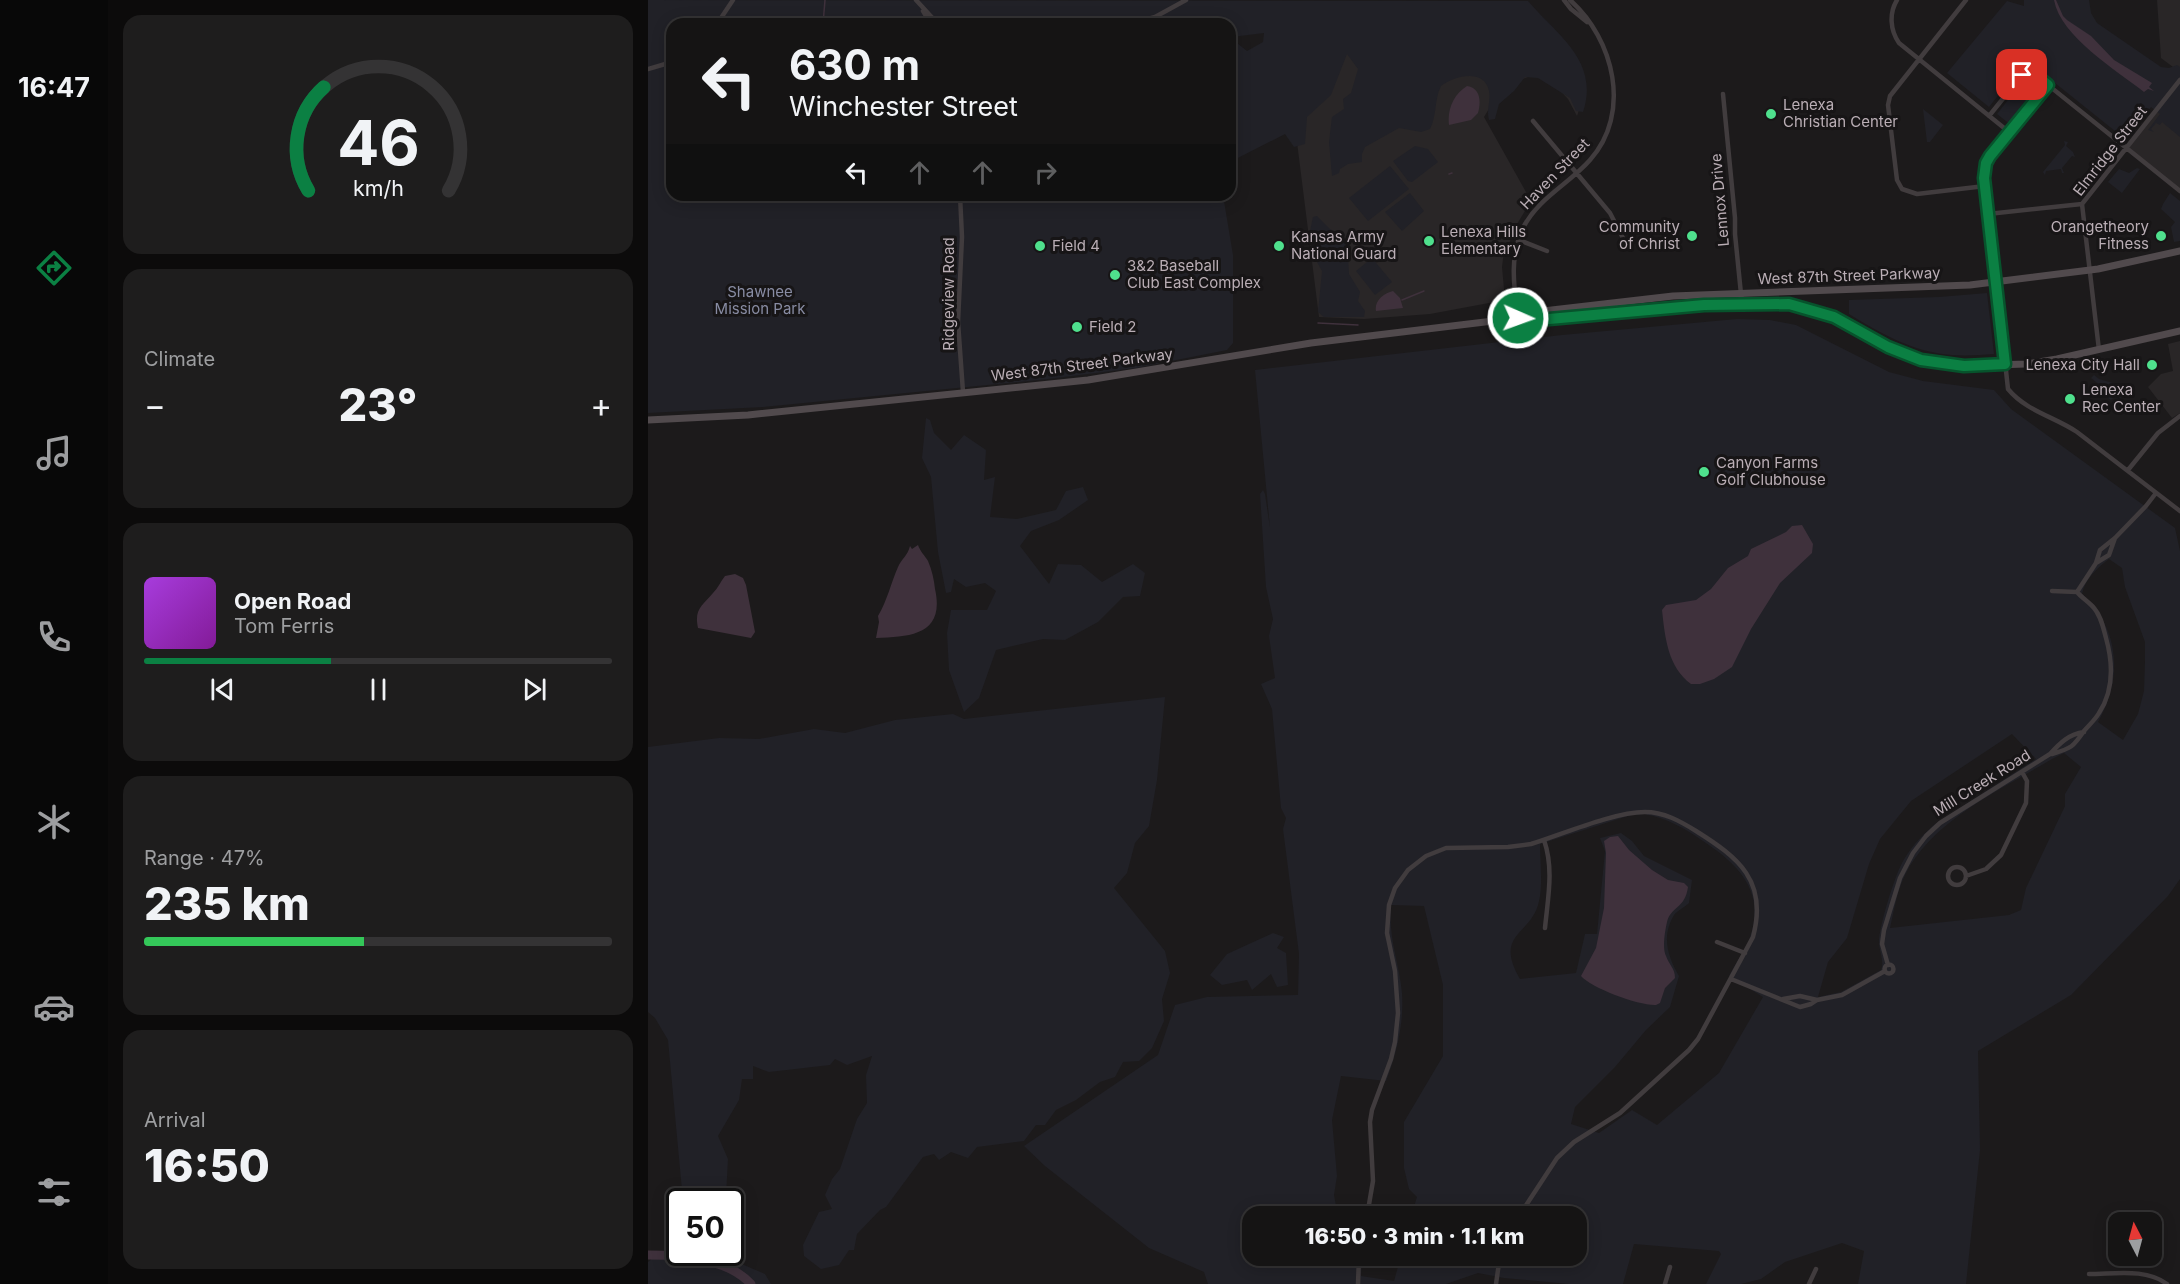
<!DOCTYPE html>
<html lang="en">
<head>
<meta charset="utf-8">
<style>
	:root { --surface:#151414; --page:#1e1d1d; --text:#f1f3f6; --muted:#9d9ea0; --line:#343334; --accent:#0b8043 }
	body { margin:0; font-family:Inter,sans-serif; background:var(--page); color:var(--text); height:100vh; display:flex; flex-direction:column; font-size:22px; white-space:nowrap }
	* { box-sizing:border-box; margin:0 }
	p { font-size:20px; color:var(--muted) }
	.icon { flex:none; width:33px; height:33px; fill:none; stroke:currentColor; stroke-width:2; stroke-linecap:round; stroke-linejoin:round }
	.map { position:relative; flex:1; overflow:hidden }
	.sheet { display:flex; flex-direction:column; gap:15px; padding:15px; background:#0c0b0b; width:540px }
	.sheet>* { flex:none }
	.top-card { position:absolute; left:18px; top:18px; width:570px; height:183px; border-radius:18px; box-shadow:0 3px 15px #0003,0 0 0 2px var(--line); background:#151414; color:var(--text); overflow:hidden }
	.needle { width:39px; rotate:354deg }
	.tools { position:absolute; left:1460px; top:1212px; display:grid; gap:12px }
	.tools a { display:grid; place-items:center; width:54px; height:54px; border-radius:12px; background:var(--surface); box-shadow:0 3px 15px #0003,0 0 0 2px var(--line); font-size:30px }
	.speed { position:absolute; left:18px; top:1188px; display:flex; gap:12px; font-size:30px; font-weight:700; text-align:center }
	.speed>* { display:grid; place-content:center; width:78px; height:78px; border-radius:50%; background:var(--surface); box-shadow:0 3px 15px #0003,0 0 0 2px var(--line); line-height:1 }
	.speed .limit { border:3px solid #111; border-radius:9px; background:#fff; color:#111 }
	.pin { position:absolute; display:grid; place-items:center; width:51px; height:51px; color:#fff; margin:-26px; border-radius:12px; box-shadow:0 3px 9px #0006 }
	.me { position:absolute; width:66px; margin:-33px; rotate:92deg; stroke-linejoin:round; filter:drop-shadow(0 0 4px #0008) }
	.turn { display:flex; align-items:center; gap:21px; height:126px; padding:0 24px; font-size:27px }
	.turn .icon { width:78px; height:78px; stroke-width:2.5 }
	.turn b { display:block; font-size:42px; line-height:51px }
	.lanes { display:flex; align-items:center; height:57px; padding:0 24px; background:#0003; justify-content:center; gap:30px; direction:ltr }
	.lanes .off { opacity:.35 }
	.big { font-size:45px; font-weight:800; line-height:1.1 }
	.sheet .card { flex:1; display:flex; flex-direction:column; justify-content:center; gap:9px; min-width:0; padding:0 21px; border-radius:18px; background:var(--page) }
	.sheet .dial { align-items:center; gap:0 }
	.dial svg { height:156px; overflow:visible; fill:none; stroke:var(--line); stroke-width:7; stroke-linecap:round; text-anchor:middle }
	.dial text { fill:var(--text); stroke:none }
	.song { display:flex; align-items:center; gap:18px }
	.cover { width:72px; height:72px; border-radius:9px; background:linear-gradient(135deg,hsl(280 70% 55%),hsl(290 70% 35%)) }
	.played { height:6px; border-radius:3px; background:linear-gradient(90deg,var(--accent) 40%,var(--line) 40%) }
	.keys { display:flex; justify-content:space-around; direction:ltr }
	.heat { display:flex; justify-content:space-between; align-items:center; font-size:33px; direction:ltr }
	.charge { height:9px; border-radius:4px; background:linear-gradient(90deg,#34c759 47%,var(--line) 0) }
	.trip { position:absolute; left:594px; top:1206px; width:345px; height:60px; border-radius:18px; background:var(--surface); box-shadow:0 3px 15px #0003,0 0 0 2px var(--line); font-weight:800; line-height:60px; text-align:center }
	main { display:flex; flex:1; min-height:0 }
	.menu { display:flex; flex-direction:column; width:108px; justify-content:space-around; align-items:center; background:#080808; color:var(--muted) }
	.menu .icon { width:42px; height:42px }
	.menu .on { color:var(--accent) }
	.menu b { font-size:27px; color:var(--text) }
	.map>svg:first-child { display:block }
</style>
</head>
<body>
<main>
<nav class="menu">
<b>16:47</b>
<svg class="icon on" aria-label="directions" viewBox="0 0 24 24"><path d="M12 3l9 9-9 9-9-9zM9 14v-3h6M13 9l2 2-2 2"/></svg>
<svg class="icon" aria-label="music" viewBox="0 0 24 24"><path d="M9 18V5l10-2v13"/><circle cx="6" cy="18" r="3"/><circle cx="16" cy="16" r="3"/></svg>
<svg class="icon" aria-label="phone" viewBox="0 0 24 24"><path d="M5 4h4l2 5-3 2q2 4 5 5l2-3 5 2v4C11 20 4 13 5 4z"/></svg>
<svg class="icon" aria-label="climate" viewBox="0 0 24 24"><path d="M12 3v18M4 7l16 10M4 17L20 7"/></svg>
<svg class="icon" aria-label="car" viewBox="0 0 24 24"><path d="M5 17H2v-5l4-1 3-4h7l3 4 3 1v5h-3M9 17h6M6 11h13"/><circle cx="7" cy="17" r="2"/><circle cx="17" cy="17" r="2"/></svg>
<svg class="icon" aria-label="filters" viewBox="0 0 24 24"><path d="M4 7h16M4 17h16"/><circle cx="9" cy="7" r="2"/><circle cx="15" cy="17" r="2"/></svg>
</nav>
<section class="sheet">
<div class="card dial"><svg viewBox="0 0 100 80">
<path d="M14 69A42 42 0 1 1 86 69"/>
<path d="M14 69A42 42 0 0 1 22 16" stroke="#0b8043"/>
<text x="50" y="56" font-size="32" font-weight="700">46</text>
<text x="50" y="72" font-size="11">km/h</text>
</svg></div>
<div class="card"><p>Climate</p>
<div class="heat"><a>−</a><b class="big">23°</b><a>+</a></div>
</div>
<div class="card">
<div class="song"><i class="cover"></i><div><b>Open Road</b><p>Tom Ferris</p></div></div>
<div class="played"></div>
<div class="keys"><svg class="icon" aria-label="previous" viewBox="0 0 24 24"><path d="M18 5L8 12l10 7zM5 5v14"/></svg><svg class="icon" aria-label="pause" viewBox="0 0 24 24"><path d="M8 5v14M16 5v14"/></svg><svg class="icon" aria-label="next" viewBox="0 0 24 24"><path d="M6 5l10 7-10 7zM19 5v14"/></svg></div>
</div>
<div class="card"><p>Range · 47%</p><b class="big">235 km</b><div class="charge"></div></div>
<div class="card"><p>Arrival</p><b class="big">16:50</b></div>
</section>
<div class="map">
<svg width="1532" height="1284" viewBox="0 0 1532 1284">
	<rect width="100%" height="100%" fill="#1c1a1b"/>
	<path fill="#292627" d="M1509 0H1532V68L1529 70 1513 58Z
		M876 4 935 98 929 116 920 99 902 80 888 74 867 82 850 94 836 117 883 201 869 224 860 246 856 251 854 267 857 300 782 314 716 319 671 317 635 31Z
		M1509 110 1532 130V192L1479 148Z
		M1532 341V413L1524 418 1500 387 1513 374 1525 371 1520 344Z"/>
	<path fill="#212127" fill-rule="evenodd" d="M0 0 880 1C909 35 952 61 935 112L928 111 922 98 890 78 877 77 866 91 851 104 847 119 841 120C838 110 843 101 841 91 836 68 806 76 793 86 786 100 789 116 782 129L773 132 751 128 717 147 714 154V162L700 164 692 169 691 173 684 176 681 142 684 117 696 109 695 99 703 93 710 69 699 54 683 95 659 117 657 144 646 147 637 134 582 162V24H24V195H575L585 255V343L579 350 488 368 400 379 115 407 0 413ZM616 33 615 42 599 51 584 39V37Z
		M1376 0H1441L1443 13 1449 23 1513 67 1521 68 1529 65 1532 67V137L1514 122 1512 125 1508 123 1503 129 1506 132 1500 130 1512 114 1503 107 1477 139 1387 67 1371 69 1341 107 1299 73 1359 1 1376 6Z
		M1377 78 1392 89 1363 125 1349 114Z
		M1275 109 1295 125 1282 142H1279Z
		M1416 141 1420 142 1418 146 1425 152 1427 157 1424 156 1414 168 1416 173H1414L1413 169 1398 171 1397 175 1395 172 1417 145Z
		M767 146 780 149 790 162 764 182 760 181 745 161Z
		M742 166 761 189 720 221 701 198Z
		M1489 168 1492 169 1474 193 1460 182 1471 169 1481 173Z
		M762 193 776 211 754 231 737 212Z
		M1522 193 1532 201V241L1526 242 1523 227 1527 222 1513 209 1515 204Z
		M669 216 682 229 699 241 701 274 712 292 710 301 717 311 716 317H676L670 312 674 271 665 255 662 231 665 217Z
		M724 258 744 282 727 295 708 271Z
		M1339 293 1346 354C1332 355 1318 356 1304 355 1265 352 1234 334 1201 314V300L1291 297Z
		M1089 319 1122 320 1148 325 1241 372 1275 381 1346 390 1363 409 1527 528 1532 551V879L1520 896 1423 995 1330 1051 1332 1150 1318 1284H1210L1216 1251 1194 1243 1137 1262 1113 1279 1093 1284H1058L1073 1254 1071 1251 986 1244 975 1284H921L856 1278 830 1273 798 1284H560L556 1272 501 1248 397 1166 376 1146 510 1055 527 1005 559 997 650 995 651 954 635 829 638 818 633 808 624 709 613 684 627 678 621 636 625 619 618 587 612 494 615 490 617 494 622 528 607 370 914 335ZM1461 559 1474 568 1477 587 1497 642V661L1496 691 1490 714 1475 740 1450 722C1475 678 1472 629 1434 594 1437 579 1450 567 1461 559ZM1364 734 1388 759 1287 824C1274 835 1262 848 1254 863 1246 878 1233 921 1231 939 1230 949 1237 961 1233 970L1193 992 1170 997 1180 962 1199 938 1221 864 1232 839 1263 801ZM1416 753 1433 767 1417 794V806L1378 888 1373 910 1361 915 1242 928C1246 911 1249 891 1257 875 1283 821 1354 789 1404 759ZM996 814C1019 818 1036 828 1055 841 1091 865 1119 892 1101 940 1096 952 1087 964 1081 976L1115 997 1071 1073 1009 1125 984 1110 951 1133 923 1124 927 1107 967 1067 998 1030 1022 1007 1031 976C1020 957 1013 937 1026 915 1029 911 1037 907 1041 903L1044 880 996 856 984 841 973 833 952 838 957 851 949 934H937L928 973 872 979C845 932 884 936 891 901 895 885 892 861 892 844L983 815ZM743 905 776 906 795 985V1056L756 1122V1168L761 1189 769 1197 763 1216H928V1256H753L746 1281 713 1276 714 1256H604V1216H702L688 1206 686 1195 689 1176 684 1120 693 1076 738 1081C749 1053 756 1023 754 993 751 961 740 938 743 905Z
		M1446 375 1451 379 1465 383 1475 394 1472 403 1466 397 1463 400 1460 398 1463 394 1443 378Z
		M278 418 282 420 286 433 303 450 316 435 338 450 336 480 347 477 342 517 369 519 408 510 418 491 435 487 440 500 411 520 383 531 372 546 401 584 410 564 433 565 454 582 485 564 497 573 492 596 475 597 450 622 417 640 395 639 348 650 331 698 316 712 301 670 299 633 303 610H339L348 591 337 583 318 587 306 579 303 592 298 593 290 552 283 477 274 458Z
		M517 697 509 780 501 826 487 843 479 873 466 888 517 951 522 973 514 999 516 1021 504 1048 491 1061 475 1062 467 1077 452 1082 428 1100 408 1110 397 1125H388L376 1141 329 1147 320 1158 303 1152 291 1160 286 1154 275 1157 238 1207 232 1210 209 1234 206 1250H201L191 1265 173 1269 156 1256 155 1245 171 1212 184 1209 177 1195 184 1179 192 1169 209 1119 219 1103 218 1075 224 1056 199 1065 187 1059 182 1065 121 1072 105 1066V1079H94L91 1100 70 1136 80 1159 78 1196 74 1201H35L20 1040 7 1018 0 1012V747L71 738 111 739 166 729 197 733 247 720 305 714 316 719Z
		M625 933 636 937 629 948 638 953 640 985 629 987 623 974 604 990 599 980 574 985 562 975 579 954Z
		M31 1249 32 1252 68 1253 117 1274 123 1284H0V1262L8 1255Z"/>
	<path fill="#3f313c" d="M1406 0H1408L1415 16 1419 20 1443 36 1466 60 1504 83 1501 87 1506 91 1500 89 1496 92C1467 69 1413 37 1406 0Z
		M819 86C833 88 833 102 830 113L823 120 801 125C799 109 806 94 819 86Z
		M745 291 752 298 755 308 728 311C726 301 736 293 745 291Z
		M1154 525 1165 544 1164 553 1132 583 1103 629 1084 667 1066 679 1052 684H1043C1020 667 1017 638 1014 610L1018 605 1048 600 1063 589 1080 568 1100 556 1103 549 1138 532 1144 526Z
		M270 545C272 551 277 556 280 561 284 570 286 580 287 589 297 634 264 637 228 638L231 622 230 616C239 601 243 583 250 567 254 558 259 557 262 546L264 549Z
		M87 574 95 578 98 585 107 632 103 638 50 628C46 609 54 606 65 593 70 588 73 581 77 576Z
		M970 836 981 850 1004 870 1020 880 1036 883 1040 887C1037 909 1023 906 1019 922 1017 931 1014 948 1018 956 1021 965 1027 968 1027 978L1017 988 1012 1003 1008 1005C992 1006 943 988 933 976L948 948 956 908 958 853 956 841 962 837Z"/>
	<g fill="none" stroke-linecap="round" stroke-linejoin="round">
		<path stroke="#3f313c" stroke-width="1.5" d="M175 24 177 0
			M801 174 804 173
			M754 300 776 291
			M670 323 710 325"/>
		<path stroke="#3f313c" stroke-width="9" d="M0 1255C33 1255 79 1258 103 1284"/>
		<path stroke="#413c3e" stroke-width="4.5" d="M268 0 290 24
			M916 0 923 9 939 22
			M1249 0C1241 13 1242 30 1251 43L1361 132
			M1318 0 1242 96 1240 105 1249 180 1254 189 1269 194 1337 186
			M275 11 283 24
			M69 24 85 0
			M482 24 507 17 538 0
			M0 69 24 62
			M1399 85 1342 156 1336 170 1360 389C1378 411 1407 417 1429 432L1532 511
			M1075 94 1087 218V234L1094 304
			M1341 116 1374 75 1379 72 1385 73 1532 191
			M885 121 962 213 977 242
			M312 195 314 237 310 322 315 392
			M1340 214 1434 204
			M871 240 899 251
			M870 318C866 287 861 258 875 228 890 198 921 184 942 160 984 113 966 39 922 0
			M1451 350 1434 204 1532 80
			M1480 470 1510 433 1532 416
			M1448 563 1461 555 1467 538
			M1404 591 1429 592
			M1404 754C1424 748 1425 747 1436 731 1441 725 1447 720 1451 713 1466 690 1465 663 1458 638 1455 627 1453 616 1446 608 1441 602 1434 598 1429 592L1448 563 1452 550 1467 538 1498 506 1508 493
			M896 840C906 869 900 897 897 928
			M1300 876a9 9 0 1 1 18 0a9 9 0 1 1-18 0Z
			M1318 876 1338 869 1353 855 1378 803 1379 781 1374 772
			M1069 942 1097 953
			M1236.5 969a4.5 4.5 0 1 1 9 0a4.5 4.5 0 1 1-9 0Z
			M1240 965 1234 944 1236 930 1252 878 1265 853 1278 836 1292 823 1402 754C1412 743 1421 734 1436 732
			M1083 979 1152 1007 1163 1004 1169 1000 1194 995 1237 971
			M1135 999 1152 996 1169 1000
			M719 1216 725 1181 722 1122 724 1110 743 1059 747 1042 750 1013 747 971 739 933 741 905 747 888 760 870 778 856 798 848 860 847 883 844C915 834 966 812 997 812 1016 812 1032 821 1048 831 1091 858 1120 881 1105 937L1050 1039 1041 1050 972 1113 926 1142 909 1158 871 1216
			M1441 1274C1467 1274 1498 1268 1519 1284
			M710 1284 711 1256
			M848 1284 852 1256
			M1017 1284 1022 1267
			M1161 1284 1168 1269"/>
		<path stroke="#514a4d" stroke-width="7" d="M870 318 879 321 1056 305 1141 304 1186 317 1259 356 1291 364 1316 366 1378 364 1409 359 1532 331
			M0 420 100 415 440 380 663 343 870 318 895 311 1025 296 1322 285 1450 269 1532 251"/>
	</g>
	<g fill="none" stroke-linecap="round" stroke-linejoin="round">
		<g stroke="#07532c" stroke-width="15">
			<path id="route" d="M870 318 879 321 1056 305 1141 304 1186 317 1240 347 1273 360 1316 366 1357 364 1336 178 1338 163 1342 156 1400 85C1391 78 1384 69 1374 75"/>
		</g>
		<use href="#route" stroke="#0b8043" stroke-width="10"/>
	</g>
	<g fill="#4fe08d" stroke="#171516" stroke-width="2">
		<circle cx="1123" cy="114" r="6"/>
		<circle cx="1044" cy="236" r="6"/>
		<circle cx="1513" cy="236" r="6"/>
		<circle cx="781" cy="241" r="6"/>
		<circle cx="392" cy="246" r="6"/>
		<circle cx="631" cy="246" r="6"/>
		<circle cx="467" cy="275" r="6"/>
		<circle cx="429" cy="327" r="6"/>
		<circle cx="1504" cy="365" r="6"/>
		<circle cx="1422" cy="399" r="6"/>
		<circle cx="1056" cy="472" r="6"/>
	</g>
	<g text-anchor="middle" stroke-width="6" stroke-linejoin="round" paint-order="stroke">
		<g font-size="15" fill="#baaeb5" stroke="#171516" text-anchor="start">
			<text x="1135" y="110">Lenexa<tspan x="1135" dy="17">Christian Center</tspan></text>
			<text x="1032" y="232" text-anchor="end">Community<tspan x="1032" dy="17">of Christ</tspan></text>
			<text x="1501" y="232" text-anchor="end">Orangetheory<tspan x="1501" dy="17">Fitness</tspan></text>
			<text x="793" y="237">Lenexa Hills<tspan x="793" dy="17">Elementary</tspan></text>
			<text x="643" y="242">Kansas Army<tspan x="643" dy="17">National Guard</tspan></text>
			<text x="404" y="251">Field 4</text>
			<text x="479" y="271">3&amp;2 Baseball<tspan x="479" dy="17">Club East Complex</tspan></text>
			<text x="441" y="332">Field 2</text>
			<text x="1492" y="370" text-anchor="end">Lenexa City Hall</text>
			<text x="1434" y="395">Lenexa<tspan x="1434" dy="17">Rec Center</tspan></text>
			<text x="1068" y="468">Canyon Farms<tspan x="1068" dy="17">Golf Clubhouse</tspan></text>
		</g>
		<g font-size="15" fill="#baaeb5" stroke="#171516">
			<text transform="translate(1462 151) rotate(-52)" y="5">Elmridge Street</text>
			<text transform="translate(907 174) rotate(-46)" y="5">Haven Street</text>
			<text transform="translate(1072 200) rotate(-95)" y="5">Lennox Drive</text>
			<text transform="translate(1201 276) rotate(-2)" y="5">West 87th Street Parkway</text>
			<text transform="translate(301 294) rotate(-90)" y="5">Ridgeview Road</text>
			<text transform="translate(434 365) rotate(-7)" y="5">West 87th Street Parkway</text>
			<text transform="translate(1334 783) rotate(-32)" y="5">Mill Creek Road</text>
		</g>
		<g font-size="15" fill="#888ca3" stroke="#171516">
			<text x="112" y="297">Shawnee<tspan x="112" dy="17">Mission Park</tspan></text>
		</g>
	</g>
</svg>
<div class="tools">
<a><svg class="needle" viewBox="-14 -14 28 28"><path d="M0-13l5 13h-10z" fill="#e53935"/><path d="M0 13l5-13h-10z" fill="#9d9ea0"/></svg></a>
</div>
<div class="speed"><div class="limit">50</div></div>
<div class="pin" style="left:1374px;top:75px;background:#d93025"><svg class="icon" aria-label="arrive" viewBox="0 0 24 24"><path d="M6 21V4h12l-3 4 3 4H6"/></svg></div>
<svg class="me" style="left:870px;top:318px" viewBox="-20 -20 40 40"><circle r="17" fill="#0b8043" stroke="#fff" stroke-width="3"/><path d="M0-11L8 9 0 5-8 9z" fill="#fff"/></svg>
<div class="trip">16:50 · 3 min · 1.1 km</div>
<div class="top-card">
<div class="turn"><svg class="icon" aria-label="left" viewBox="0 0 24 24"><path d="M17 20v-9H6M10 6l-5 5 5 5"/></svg><div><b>630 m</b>Winchester Street</div></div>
<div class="lanes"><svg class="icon" aria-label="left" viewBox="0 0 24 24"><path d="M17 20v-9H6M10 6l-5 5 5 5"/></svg><svg class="icon off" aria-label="ahead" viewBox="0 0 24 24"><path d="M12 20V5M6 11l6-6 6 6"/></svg><svg class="icon off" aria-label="ahead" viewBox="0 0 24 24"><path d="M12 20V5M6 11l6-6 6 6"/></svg><svg class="icon off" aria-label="right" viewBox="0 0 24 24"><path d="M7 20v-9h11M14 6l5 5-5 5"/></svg></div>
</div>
</div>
</main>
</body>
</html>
